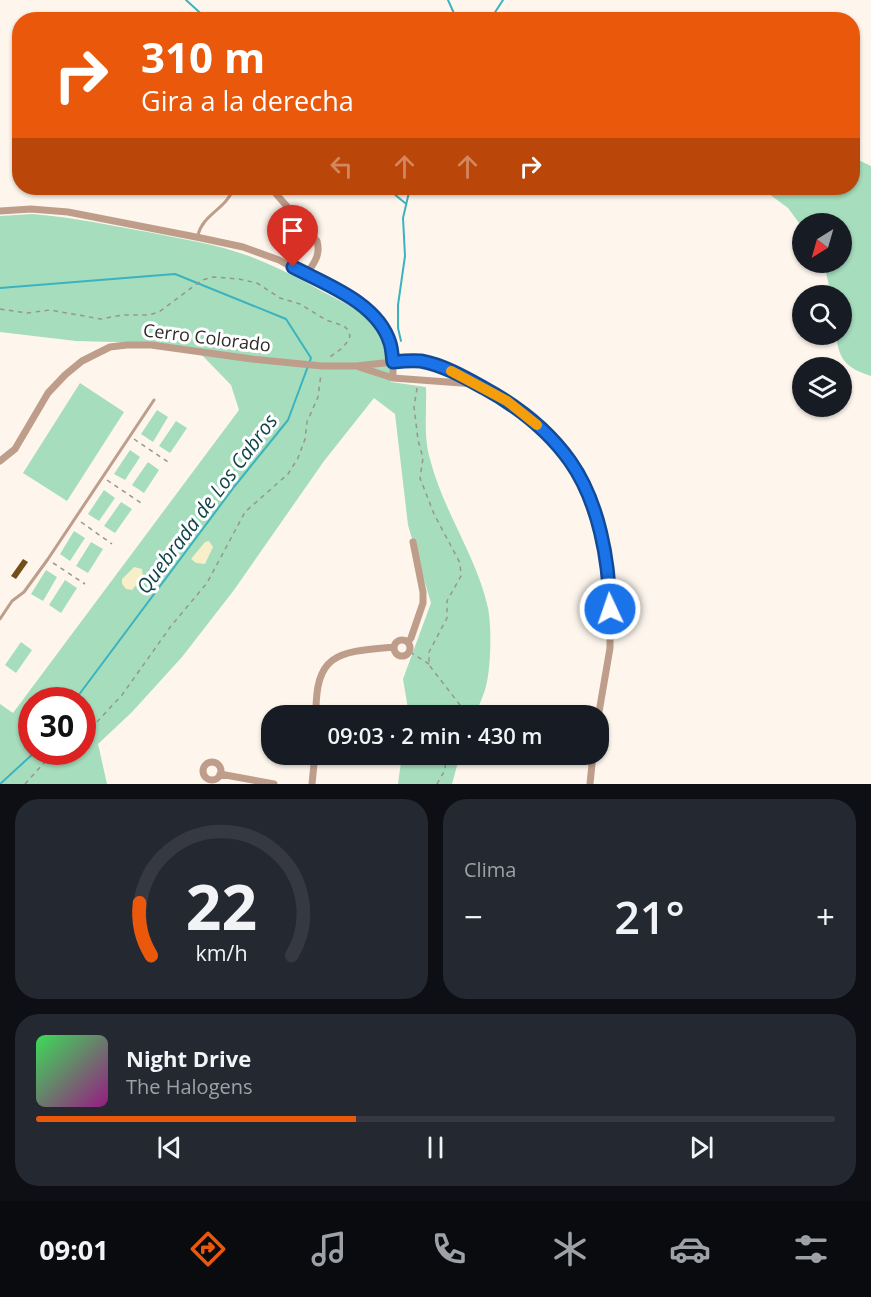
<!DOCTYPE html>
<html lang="es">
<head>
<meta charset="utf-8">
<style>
	:root { --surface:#171b24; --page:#242831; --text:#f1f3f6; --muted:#9ea1a6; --line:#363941; --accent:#ea580c }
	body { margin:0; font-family:"Open Sans",sans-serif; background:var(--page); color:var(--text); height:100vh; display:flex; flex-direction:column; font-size:22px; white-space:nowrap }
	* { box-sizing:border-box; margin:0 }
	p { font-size:20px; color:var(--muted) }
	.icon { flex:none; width:33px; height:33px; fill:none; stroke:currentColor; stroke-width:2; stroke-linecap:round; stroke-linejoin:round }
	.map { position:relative; height:784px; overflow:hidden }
	.panel { display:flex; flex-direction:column; gap:15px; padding:15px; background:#0d0f14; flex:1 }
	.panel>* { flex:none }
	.hud { position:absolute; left:12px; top:12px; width:848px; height:183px; border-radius:24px; box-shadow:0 2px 4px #0004; background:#ea580c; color:#fff; overflow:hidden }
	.needle { width:39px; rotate:217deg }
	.tools { position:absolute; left:792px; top:213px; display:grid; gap:12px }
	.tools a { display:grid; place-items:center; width:60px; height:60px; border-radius:50%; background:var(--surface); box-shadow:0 2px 4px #0004; font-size:30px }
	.speed { position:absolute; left:18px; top:687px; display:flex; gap:12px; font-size:30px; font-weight:700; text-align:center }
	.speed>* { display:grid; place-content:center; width:78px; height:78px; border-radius:50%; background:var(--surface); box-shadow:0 2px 4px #0004; line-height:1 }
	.speed .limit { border:9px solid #d22; background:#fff; color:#111 }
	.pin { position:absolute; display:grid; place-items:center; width:51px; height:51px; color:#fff; margin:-62px -26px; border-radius:50% 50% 50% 0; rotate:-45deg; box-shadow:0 0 6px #0007 }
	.pin .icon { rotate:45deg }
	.me { position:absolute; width:66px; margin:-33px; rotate:357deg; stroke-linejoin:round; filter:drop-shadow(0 0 4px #0008) }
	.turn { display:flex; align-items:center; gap:21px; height:126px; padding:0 30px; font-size:27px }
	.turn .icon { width:78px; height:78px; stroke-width:2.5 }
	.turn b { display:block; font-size:42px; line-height:51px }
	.lanes { display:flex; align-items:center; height:57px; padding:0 30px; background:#0003; justify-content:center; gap:30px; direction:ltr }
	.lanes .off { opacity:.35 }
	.big { font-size:45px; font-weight:600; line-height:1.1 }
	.panel .card { flex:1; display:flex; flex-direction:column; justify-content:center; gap:9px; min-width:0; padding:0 21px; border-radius:24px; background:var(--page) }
	.panel .dial { align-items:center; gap:0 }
	.dial svg { height:156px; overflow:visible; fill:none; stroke:var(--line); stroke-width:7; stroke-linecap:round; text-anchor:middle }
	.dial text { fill:var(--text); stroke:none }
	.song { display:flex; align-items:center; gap:18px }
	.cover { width:72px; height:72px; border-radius:9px; background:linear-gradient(135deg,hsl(130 70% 55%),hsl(310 70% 35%)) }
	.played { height:6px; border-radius:3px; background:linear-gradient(90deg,var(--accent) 40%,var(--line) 40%) }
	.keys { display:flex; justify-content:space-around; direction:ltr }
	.heat { display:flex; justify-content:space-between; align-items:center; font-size:33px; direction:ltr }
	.panel .tiles { flex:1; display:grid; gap:15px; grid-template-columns:1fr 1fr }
	.card:last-child { grid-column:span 2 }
	.trip { position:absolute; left:261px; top:705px; width:348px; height:60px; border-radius:24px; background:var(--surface); box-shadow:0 2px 4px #0004; font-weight:600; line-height:60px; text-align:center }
	.dock { display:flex; height:96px; justify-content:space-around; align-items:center; background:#090b0e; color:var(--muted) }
	.dock .icon { width:42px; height:42px }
	.dock .active { color:var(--accent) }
	.dock b { font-size:27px; color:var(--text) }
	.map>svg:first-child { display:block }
</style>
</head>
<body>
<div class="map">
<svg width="871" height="784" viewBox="0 0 871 784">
	<rect width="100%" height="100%" fill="#fef6ed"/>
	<path fill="#a5ddbd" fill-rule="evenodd" d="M852 157 871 166V376C847 368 839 361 836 335L842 334V296L831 295 824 263 842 262V224H802V227L788 208 761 188H852Z
		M32 214C73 217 113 226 153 233 183 239 214 244 243 254 272 264 298 278 325 293 342 302 362 310 374 326 386 342 390 362 391 382L426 387C427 410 423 436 430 459 443 511 477 557 488 608 492 628 491 671 485 690 482 699 478 707 475 715H409L403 679 431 603 408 525 395 414 374 398 324 461 234 590 182 657 132 712 98 744 107 784H0V704L13 713 239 410 231 385 195 348 116 342 76 341 0 332V216ZM32 700H82V752H32Z
		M80 383 124 412 67 501 23 473Z
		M157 410 168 417 153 442 141 434Z
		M176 421 187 428 170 453 159 446Z
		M130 450 140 457 125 480 114 474Z
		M148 462 159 470 144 493 132 485Z
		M104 490 115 498 99 521 88 514Z
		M121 502 132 509 115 533 104 526Z
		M74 531 85 538 70 561 60 554Z
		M91 542 103 549 88 573 76 566Z
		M46 570 57 577 43 601 31 594Z
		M65 580 77 588 61 613 49 605Z
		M21 642 32 650 16 673 5 665Z
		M402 755V754L460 755 452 784H398Z"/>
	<path fill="#f8eec8" d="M209 541 213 547 205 564 196 563 191 559 205 542Z
		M134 567 142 569 143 577 132 590 126 589 122 584V579Z"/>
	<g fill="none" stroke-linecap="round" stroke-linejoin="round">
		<path stroke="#3bb3bf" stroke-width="2" d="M186 0 208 20
			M448 0 457 20
			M490 20 503 0
			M387 188 405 203
			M0 288 175 274 286 319 311 358 288 420 234 487 75 700
			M401 341 398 328V305L405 256 403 218 410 188
			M0 784 35 752"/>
	</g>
	<path fill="#724e18" d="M23 559 28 562 16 579 11 576Z"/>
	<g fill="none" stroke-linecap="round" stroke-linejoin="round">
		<path stroke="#9a958f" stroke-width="1.5" stroke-dasharray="4.5 4.5" stroke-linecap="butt" d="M0 309 27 313 50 310 101 319 122 315H149L159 312 202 280 213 277 239 279 257 283 280 298 300 304 326 320 344 326 348 330 350 336 348 341 341 349 327 359
			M417 388 414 407 418 440 423 458 420 478 434 514 460 563 461 576 447 601V618L429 652V665L460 705V711L456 716
			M134 439 168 462
			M107 480 141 503
			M81 522 112 544
			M53 563 85 584
			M410 652 429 664
			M82 732 95 724 122 695 171 626 207 583 245 512 288 474 298 458 305 439 307 422 318 397 321 374
			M25 784 43 764 59 752
			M437 784 445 770 446 754"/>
		<path stroke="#be9e8a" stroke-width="3" d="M198 235C203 214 225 210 234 188
			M0 619 12 601 24 592 48 559 154 400"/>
		<path stroke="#be9e8a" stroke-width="7" d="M271 188 317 241C321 255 314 263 306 275
			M0 211 31 209 68 212 201 238 243 247 279 260 367 309 379 322 390 342 393 362V378
			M359 367 393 378 475 384
			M0 461 15 449 48 393 65 375 82 361 110 347 127 345H151L252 359 322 366H356L393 362 420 361 449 370 507 401 535 422 570 461 589 498 603 541 610 590V648L598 718
			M394 648a8 8 0 1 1 16 0a8 8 0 1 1-16 0Z
			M408 642 411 638 423 603V592L413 542
			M316 716C315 652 338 652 394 647
			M203 771a9 9 0 1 1 18 0a9 9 0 1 1-18 0Z
			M220 774 274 784
			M312 784 315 754
			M590 784 593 754"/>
	</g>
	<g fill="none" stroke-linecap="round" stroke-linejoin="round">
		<g stroke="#114b97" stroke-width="15">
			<path id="route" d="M293 267C327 285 378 303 390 343 392 349 392 356 393 362 402 361 412 360 421 361 443 365 464 377 484 388 517 406 548 430 570 461 599 502 609 560 610 609"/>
		</g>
		<use href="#route" stroke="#1a73e8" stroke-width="10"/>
		<path stroke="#f59e0b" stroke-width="10" d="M451 371 507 401 537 425"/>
	</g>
	<g text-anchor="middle" stroke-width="6" stroke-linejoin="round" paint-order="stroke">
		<g font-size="18" fill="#2d2a27" stroke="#fff">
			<text transform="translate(207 338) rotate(7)" y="6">Cerro Colorado</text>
		</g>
		<g font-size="20" font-style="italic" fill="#0f4449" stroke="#fff">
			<text transform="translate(207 504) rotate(-53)" y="7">Quebrada de Los Cabros</text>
		</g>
	</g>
</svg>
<div class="tools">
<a><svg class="needle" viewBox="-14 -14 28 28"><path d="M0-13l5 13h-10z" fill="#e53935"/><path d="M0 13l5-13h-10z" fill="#9ea1a6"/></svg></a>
<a><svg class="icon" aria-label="search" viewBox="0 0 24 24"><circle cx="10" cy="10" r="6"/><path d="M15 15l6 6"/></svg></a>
<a><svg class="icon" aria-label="layers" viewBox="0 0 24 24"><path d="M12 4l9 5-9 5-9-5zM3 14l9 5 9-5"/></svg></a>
</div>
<div class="speed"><div class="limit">30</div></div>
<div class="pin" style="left:293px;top:267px;background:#d93025"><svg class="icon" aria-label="arrive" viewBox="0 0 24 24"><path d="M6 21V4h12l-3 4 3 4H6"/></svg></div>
<svg class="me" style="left:610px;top:609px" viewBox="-20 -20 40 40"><circle r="17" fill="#1a73e8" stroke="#fff" stroke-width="3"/><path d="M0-11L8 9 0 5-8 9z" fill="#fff"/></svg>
<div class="trip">09:03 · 2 min · 430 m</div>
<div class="hud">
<div class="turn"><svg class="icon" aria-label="right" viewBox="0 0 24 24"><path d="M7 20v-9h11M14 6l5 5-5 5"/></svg><div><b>310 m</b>Gira a la derecha</div></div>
<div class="lanes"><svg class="icon off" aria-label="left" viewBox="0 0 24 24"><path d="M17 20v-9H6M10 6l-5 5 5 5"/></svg><svg class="icon off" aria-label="ahead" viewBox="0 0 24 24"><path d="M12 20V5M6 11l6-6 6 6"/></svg><svg class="icon off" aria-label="ahead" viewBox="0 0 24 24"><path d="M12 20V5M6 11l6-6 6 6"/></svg><svg class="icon" aria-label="right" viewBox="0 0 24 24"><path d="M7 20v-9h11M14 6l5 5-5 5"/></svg></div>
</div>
</div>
<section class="panel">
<div class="tiles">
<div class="card dial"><svg viewBox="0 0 100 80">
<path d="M14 69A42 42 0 1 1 86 69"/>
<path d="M14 69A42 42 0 0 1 8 42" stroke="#ea580c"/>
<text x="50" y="56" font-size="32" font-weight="700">22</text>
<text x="50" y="72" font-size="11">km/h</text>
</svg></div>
<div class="card"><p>Clima</p>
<div class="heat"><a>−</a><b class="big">21°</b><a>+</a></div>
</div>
<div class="card">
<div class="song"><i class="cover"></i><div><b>Night Drive</b><p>The Halogens</p></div></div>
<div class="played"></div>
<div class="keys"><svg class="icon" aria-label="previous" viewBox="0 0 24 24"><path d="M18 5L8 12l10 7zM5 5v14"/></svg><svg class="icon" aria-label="pause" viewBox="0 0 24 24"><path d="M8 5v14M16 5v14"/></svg><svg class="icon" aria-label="next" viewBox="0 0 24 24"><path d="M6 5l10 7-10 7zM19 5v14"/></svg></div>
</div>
</div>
</section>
<nav class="dock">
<b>09:01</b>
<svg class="icon active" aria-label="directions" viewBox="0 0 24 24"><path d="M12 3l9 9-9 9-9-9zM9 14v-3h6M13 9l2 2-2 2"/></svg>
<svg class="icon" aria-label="music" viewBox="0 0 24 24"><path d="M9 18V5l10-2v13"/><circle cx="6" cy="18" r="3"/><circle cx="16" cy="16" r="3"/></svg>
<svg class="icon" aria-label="phone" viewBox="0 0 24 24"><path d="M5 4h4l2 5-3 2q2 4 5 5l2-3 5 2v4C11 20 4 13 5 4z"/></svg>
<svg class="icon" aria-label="climate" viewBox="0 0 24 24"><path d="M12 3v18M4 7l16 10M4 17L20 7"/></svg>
<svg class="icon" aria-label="car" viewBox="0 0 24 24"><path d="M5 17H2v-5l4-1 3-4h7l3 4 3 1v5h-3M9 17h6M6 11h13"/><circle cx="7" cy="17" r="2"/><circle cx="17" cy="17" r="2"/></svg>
<svg class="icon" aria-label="filters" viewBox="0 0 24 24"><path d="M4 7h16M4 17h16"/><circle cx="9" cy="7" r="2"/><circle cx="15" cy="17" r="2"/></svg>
</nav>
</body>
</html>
